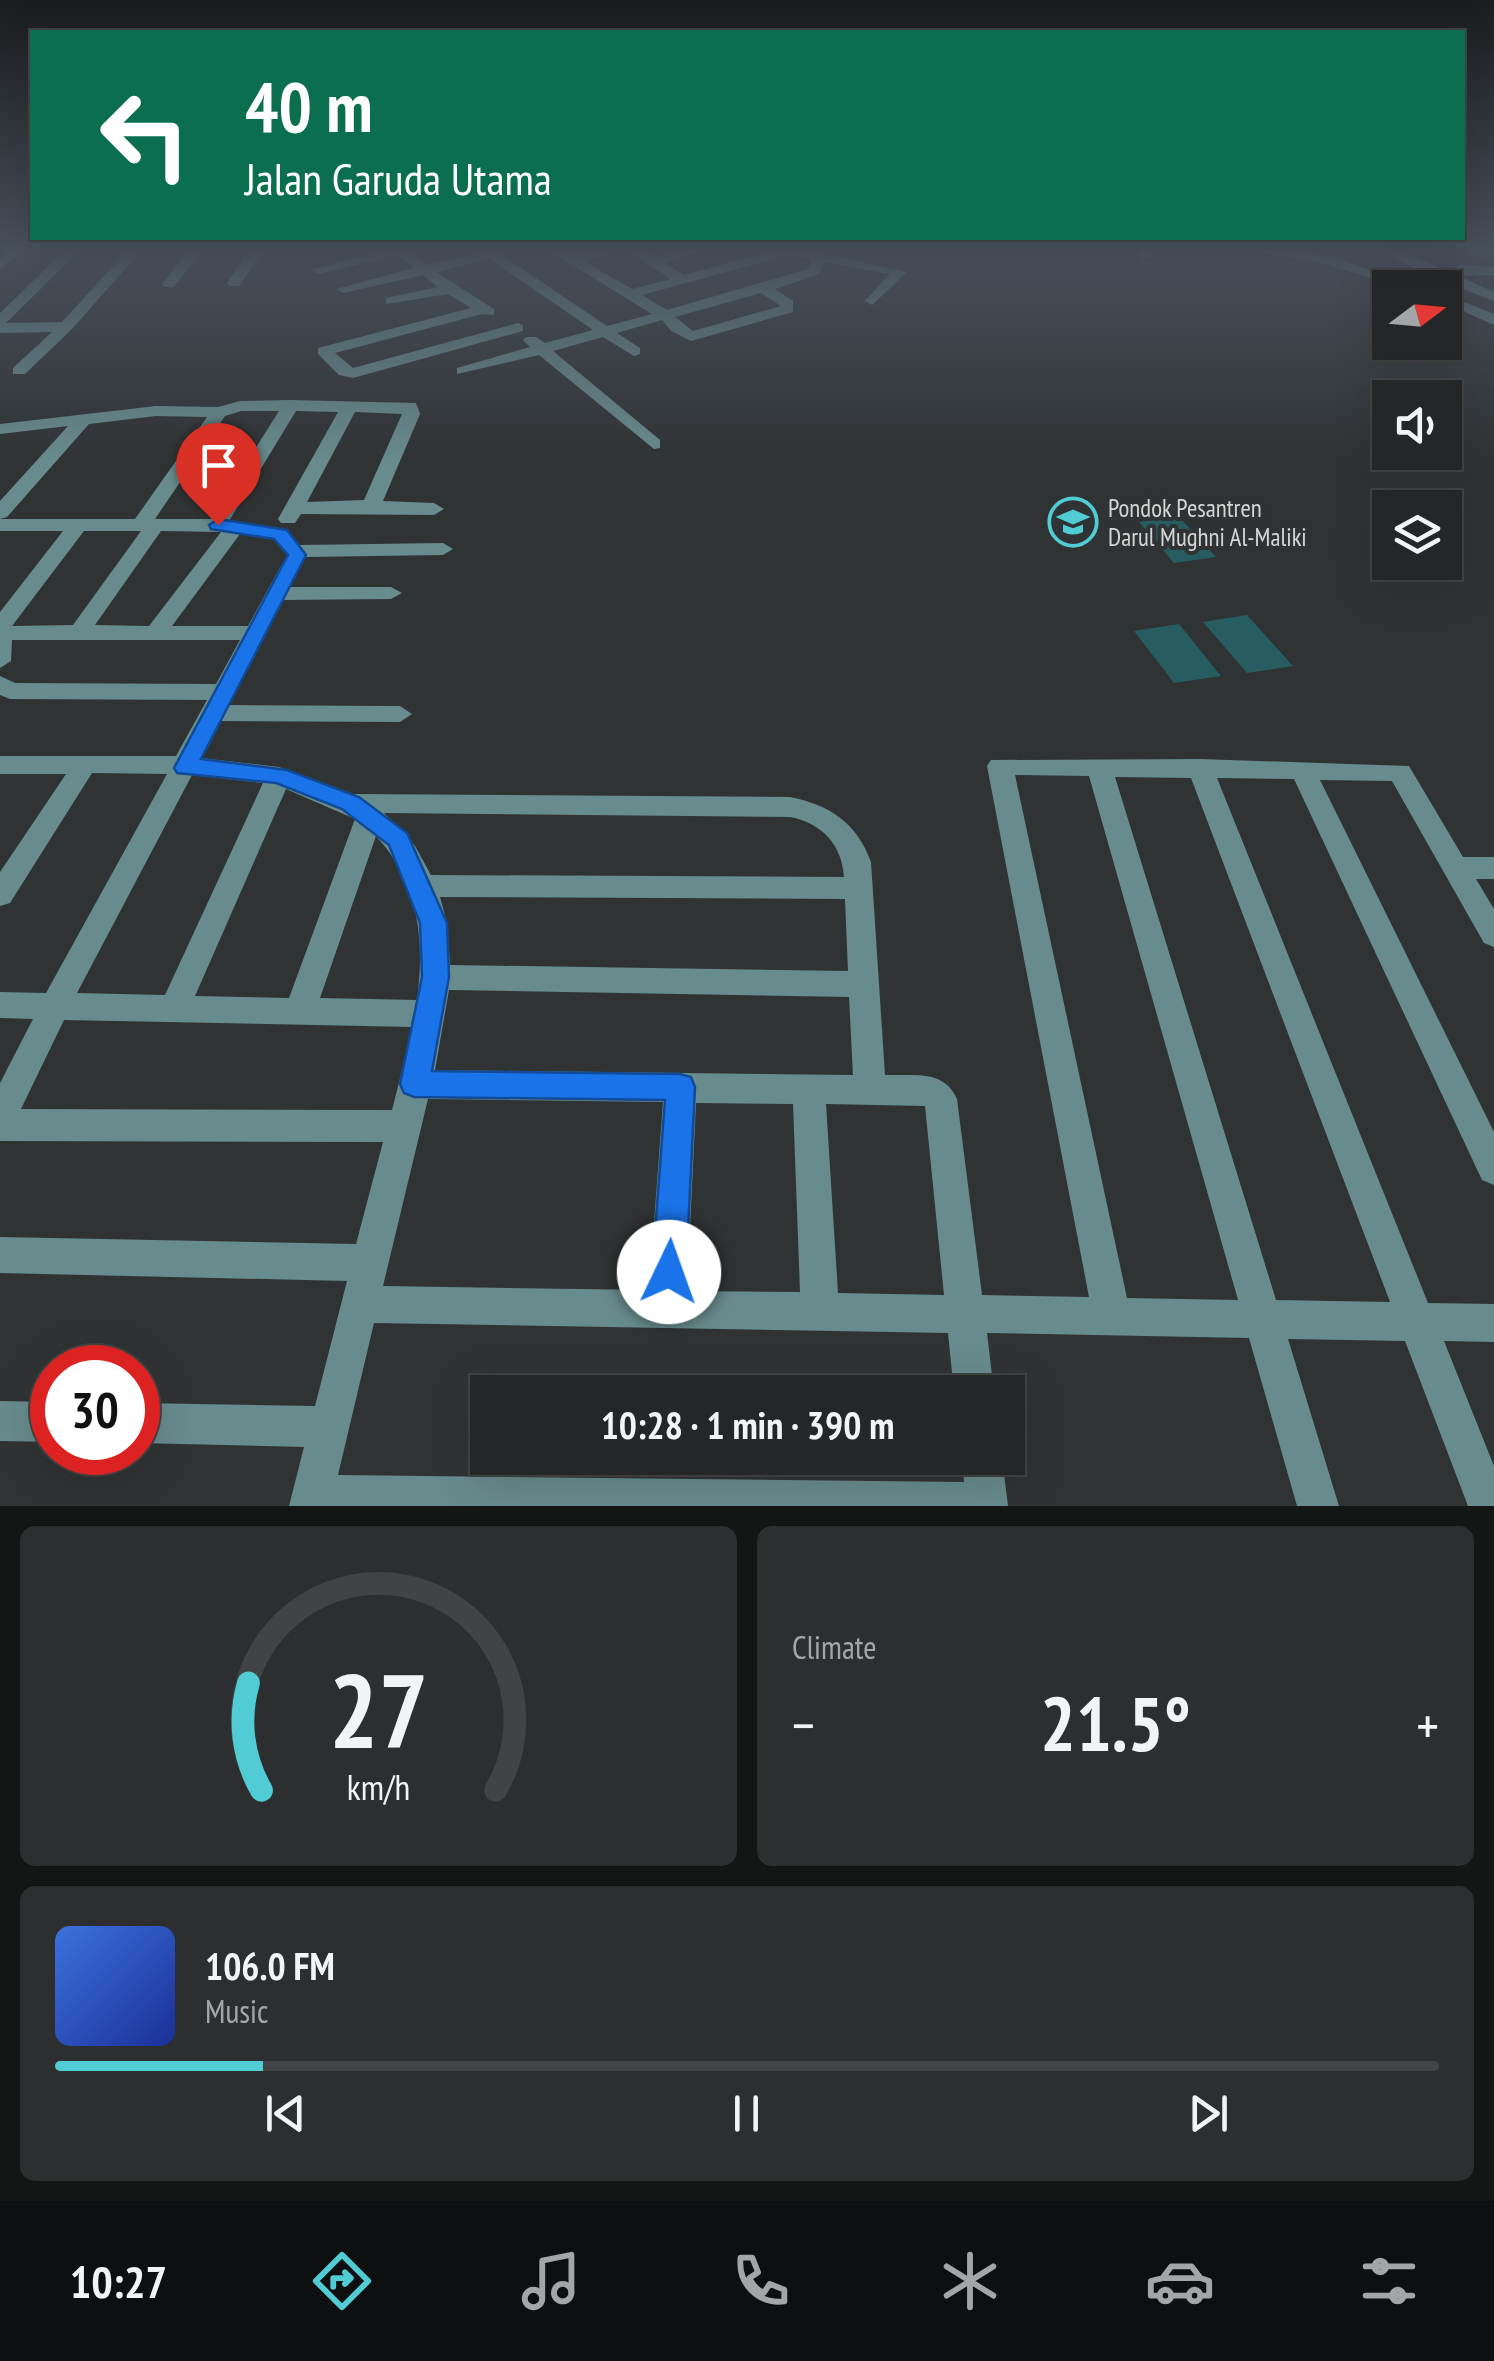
<!DOCTYPE html>
<html lang="en">
<head>
<meta charset="utf-8">
<style>
	:root { --surface:#242627; --page:#2c2e2f; --text:#f1f3f6; --muted:#a3a5a7; --line:#414344; --accent:#51ccd4 }
	body { margin:0; font-family:"PT Sans Narrow",sans-serif; background:var(--page); color:var(--text); height:100vh; display:flex; flex-direction:column; font-size:38px; white-space:nowrap }
	* { box-sizing:border-box; margin:0 }
	p { font-size:32px; color:var(--muted) }
	.icon { flex:none; width:55px; height:55px; fill:none; stroke:currentColor; stroke-width:2; stroke-linecap:round; stroke-linejoin:round }
	.map { position:relative; height:1506px; overflow:hidden }
	.panel { display:flex; flex-direction:column; gap:20px; padding:20px; background:#141515; flex:1 }
	.panel>* { flex:none }
	.guide { position:absolute; left:30px; top:30px; width:1435px; height:210px; border-radius:0px; box-shadow:0 10px 40px #0002,0 0 0 2px var(--line); background:#0b6e4f; color:#fff; overflow:hidden }
	.needle { width:65px; rotate:74deg }
	.fabs { position:absolute; left:1372px; top:270px; display:grid; gap:20px }
	.fabs a { display:grid; place-items:center; width:90px; height:90px; border-radius:0px; background:var(--surface); box-shadow:0 10px 40px #0002,0 0 0 2px var(--line); font-size:50px }
	.speed { position:absolute; left:30px; top:1345px; display:flex; gap:20px; font-size:50px; font-weight:700; text-align:center }
	.speed>* { display:grid; place-content:center; width:130px; height:130px; border-radius:50%; background:var(--surface); box-shadow:0 10px 40px #0002,0 0 0 2px var(--line); line-height:1 }
	.speed .limit { border:15px solid #d22; background:#fff; color:#111 }
	.pin { position:absolute; display:grid; place-items:center; width:85px; height:85px; color:#fff; margin:-102px -42px; border-radius:50% 50% 50% 0; rotate:-45deg; box-shadow:0 0 10px #0007 }
	.pin .icon { rotate:45deg }
	.me { position:absolute; width:110px; margin:-55px; rotate:3deg; stroke-linejoin:round; filter:drop-shadow(0 0 8px #0008) }
	.turn { display:flex; align-items:center; gap:35px; height:210px; padding:0 50px; font-size:45px }
	.turn .icon { width:130px; height:130px; stroke-width:2.5 }
	.turn b { display:block; font-size:70px; line-height:85px }
	.big { font-size:75px; font-weight:700; line-height:1.1 }
	.panel .card { flex:1; display:flex; flex-direction:column; justify-content:center; gap:15px; min-width:0; padding:0 35px; border-radius:15px; background:var(--page) }
	.panel .dial { align-items:center; gap:0 }
	.dial svg { height:260px; overflow:visible; fill:none; stroke:var(--line); stroke-width:7; stroke-linecap:round; text-anchor:middle }
	.dial text { fill:var(--text); stroke:none }
	.song { display:flex; align-items:center; gap:30px }
	.cover { width:120px; height:120px; border-radius:15px; background:linear-gradient(135deg,hsl(220 70% 55%),hsl(230 70% 35%)) }
	.played { height:10px; border-radius:5px; background:linear-gradient(90deg,var(--accent) 15%,var(--line) 15%) }
	.keys { display:flex; justify-content:space-around; direction:ltr }
	.heat { display:flex; justify-content:space-between; align-items:center; font-size:55px; direction:ltr }
	.panel .tiles { flex:1; display:grid; gap:20px; grid-template-columns:1fr 1fr }
	.card:last-child { grid-column:span 2 }
	.trip { position:absolute; left:470px; top:1375px; width:555px; height:100px; border-radius:0px; background:var(--surface); box-shadow:0 10px 40px #0002,0 0 0 2px var(--line); font-weight:700; line-height:100px; text-align:center }
	.menu { display:flex; height:160px; justify-content:space-around; align-items:center; background:#0e0f10; color:var(--muted) }
	.menu .icon { width:70px; height:70px }
	.menu .on { color:var(--accent) }
	.menu b { font-size:45px; color:var(--text) }
	.map>svg:first-child { display:block }
</style>
</head>
<body>
<div class="map">
<svg width="1494" height="1506" viewBox="0 0 1494 1506">
	<rect width="100%" height="100%" fill="#303334"/>
	<path fill="#275d60" d="M1179 517 1216 557 1174 563 1139 522Z
		M1247 615 1293 666 1247 673 1203 622Z
		M1179 624 1221 676 1174 683 1134 631Z"/>
	<g fill="none" stroke-linecap="round" stroke-linejoin="round">
		<path fill="#688b8d" fill-rule="evenodd" d="M9 250H24L0 269V258Z
			M65 250H80L6 323 62 322 128 250H142L71 330 25 374H13V368L52 332 0 333V313Z
			M189 250H203L174 287H164L162 284Z
			M249 250H263L239 286H229L227 283Z
			M383 250H408L428 265 481 253 478 250H509L503 256 607 326 652 314 548 250H565L575 256 597 250H619L585 262 632 289 671 279 627 250H643L655 257 683 250H705L665 263 684 275 776 250H804L907 272 872 305 865 301 890 274 824 262 819 274 775 289 793 301V312L691 341 671 331 662 320 617 333 640 348V354L634 356 603 337 553 351 660 440V448L654 449 539 355 457 374V368L530 347 523 340 526 337H536L545 343 593 330 490 259 436 272 494 309V315L482 314 335 353 353 368 518 323 523 325V331L353 378 339 375 318 354V348L471 308 448 294 386 304V298L438 287 423 275 343 293 336 289 414 268 397 255 319 274 312 270ZM788 255 812 259 808 269 667 310 642 295ZM761 293 781 306 693 331 675 317Z
			M1138 250H1152L1154 256 1142 259Z
			M1248 250 1329 256 1423 288H1400L1327 264Z
			M1381 250H1398L1446 271 1461 265 1494 267V275L1459 276 1494 292V301L1424 274Z
			M1445 294 1494 314V325L1445 303Z
			M291 400 416 403 420 414 383 501 434 503 444 509 434 515 301 514 295 523H281L278 519 338 412 296 411 229 521 287 530 299 545 443 543 453 549 443 555 306 557 290 587H391L402 593 391 599 283 600 229 705 400 706 412 714 400 722 220 721 201 758 279 767 353 794 790 797C830 805 857 823 871 862L885 1075C914 1076 944 1069 957 1099L982 1295 1089 1297 987 766 991 760 1200 759 1409 766 1463 857H1494V879H1476L1494 909V947L1484 943 1392 781 1320 780 1494 1132V1185L1482 1180 1294 779 1217 778 1428 1303 1494 1304V1342L1444 1341 1494 1466V1506H1468L1405 1341 1288 1339 1339 1506H1297L1249 1338 987 1333 994 1392H954L948 1333 374 1323 338 1475 964 1482 962 1458H1002L1008 1506H289L304 1447 138 1443V1403L315 1406 347 1281 0 1273V1237L356 1244 383 1142 0 1141V1083L33 1019 0 1018V992L46 993 167 774 92 773 10 903 0 906V872L66 774H0V756H176L207 700 10 699 0 695V676L15 683 216 684 240 640H12L11 661 0 668V612L63 531H0V519H135L207 417 156 416 89 424 7 517 0 519V501L68 426 0 434V424L156 406 218 407 240 401ZM241 411H279L211 519H155L225 416ZM355 412 402 414 364 500 307 502ZM84 531H141L73 625 12 626ZM161 531 221 532 149 626 95 625ZM240 534 274 539 287 555 248 626H172ZM192 775 263 783 165 995 77 993ZM1015 775 1089 776 1238 1300 1127 1298ZM1115 777 1191 778 1390 1302 1276 1300ZM286 789 355 819 289 998 195 996ZM384 813 790 817C822 823 842 845 844 877L431 875 415 846ZM376 836C419 882 425 940 417 1000L320 998ZM440 897 845 899 848 971 450 965 447 923ZM449 990 849 997 853 1075 435 1070ZM64 1020 413 1027 392 1110 21 1109ZM428 1099 663 1102 649 1290 383 1286ZM696 1103 793 1104 800 1292 687 1291ZM826 1104 925 1106 944 1295 838 1293Z
			M0 1401 52 1402V1442L0 1441Z"/>
	</g>
	<linearGradient id="sky" x2="0" y2="1"><stop stop-color="#1a1c1d"/><stop offset="0.54" stop-color="#48505c"/><stop offset="1" stop-color="#48505c" stop-opacity="0"/></linearGradient>
	<rect width="1494" height="461" fill="url(#sky)"/>
	<path fill="#1a73e8" stroke="#114b97" stroke-width="2.5" d="M218 519 287 530 306 555 201 759 287 770 359 797 407 833 447 923 449 977 432 1071 680 1074 691 1077 695 1087 686 1272 681 1284 669 1289 657 1284 652 1272 665 1100 414 1097 404 1093 400 1084 422 977 420 923 389 845 342 809 276 783 177 773 174 768 288 555 274 539 211 529 209 525Z"/>
	<defs>
		<g id="school-ring" transform="scale(2.5)"><circle r="9.5" fill="#303334" stroke="#51ccd4" stroke-width="1.5"/><path d="M0-5L7-2L0 1L-7-2ZM-4 1L0 2.5L4 1V4Q0 6-4 4Z" fill="#51ccd4"/></g>
	</defs>
	<g fill-rule="evenodd">
		<use href="#school-ring" x="1073" y="522"/>
	</g>
	<g text-anchor="middle" stroke-width="8" stroke-linejoin="round" paint-order="stroke">
		<g font-size="25" fill="#d4d6d6" stroke="#303334" text-anchor="start">
			<text x="1108" y="517">Pondok Pesantren<tspan x="1108" dy="29">Darul Mughni Al-Maliki</tspan></text>
		</g>
	</g>
</svg>
<div class="fabs">
<a><svg class="needle" viewBox="-14 -14 28 28"><path d="M0-13l5 13h-10z" fill="#e53935"/><path d="M0 13l5-13h-10z" fill="#a3a5a7"/></svg></a>
<a><svg class="icon" aria-label="sound" viewBox="0 0 24 24"><path d="M4 9h4l5-4v14l-5-4H4zM17 9q2 3 0 6"/></svg></a>
<a><svg class="icon" aria-label="layers" viewBox="0 0 24 24"><path d="M12 4l9 5-9 5-9-5zM3 14l9 5 9-5"/></svg></a>
</div>
<div class="speed"><div class="limit">30</div></div>
<div class="pin" style="left:218px;top:525px;background:#d93025"><svg class="icon" aria-label="arrive" viewBox="0 0 24 24"><path d="M6 21V4h12l-3 4 3 4H6"/></svg></div>
<svg class="me" style="left:669px;top:1272px" viewBox="-20 -20 40 40"><circle r="19" fill="#fff"/><path d="M0-13L10 11 0 6-10 11z" fill="#1a73e8"/></svg>
<div class="trip">10:28 · 1 min · 390 m</div>
<div class="guide">
<div class="turn"><svg class="icon" aria-label="left" viewBox="0 0 24 24"><path d="M17 20v-9H6M10 6l-5 5 5 5"/></svg><div><b>40 m</b>Jalan Garuda Utama</div></div>
</div>
</div>
<section class="panel">
<div class="tiles">
<div class="card dial"><svg viewBox="0 0 100 80">
<path d="M14 69A42 42 0 1 1 86 69"/>
<path d="M14 69A42 42 0 0 1 10 36" stroke="#51ccd4"/>
<text x="50" y="56" font-size="32" font-weight="700">27</text>
<text x="50" y="72" font-size="11">km/h</text>
</svg></div>
<div class="card"><p>Climate</p>
<div class="heat"><a>−</a><b class="big">21.5°</b><a>+</a></div>
</div>
<div class="card">
<div class="song"><i class="cover"></i><div><b>106.0 FM</b><p>Music</p></div></div>
<div class="played"></div>
<div class="keys"><svg class="icon" aria-label="previous" viewBox="0 0 24 24"><path d="M18 5L8 12l10 7zM5 5v14"/></svg><svg class="icon" aria-label="pause" viewBox="0 0 24 24"><path d="M8 5v14M16 5v14"/></svg><svg class="icon" aria-label="next" viewBox="0 0 24 24"><path d="M6 5l10 7-10 7zM19 5v14"/></svg></div>
</div>
</div>
</section>
<nav class="menu">
<b>10:27</b>
<svg class="icon on" aria-label="directions" viewBox="0 0 24 24"><path d="M12 3l9 9-9 9-9-9zM9 14v-3h6M13 9l2 2-2 2"/></svg>
<svg class="icon" aria-label="music" viewBox="0 0 24 24"><path d="M9 18V5l10-2v13"/><circle cx="6" cy="18" r="3"/><circle cx="16" cy="16" r="3"/></svg>
<svg class="icon" aria-label="phone" viewBox="0 0 24 24"><path d="M5 4h4l2 5-3 2q2 4 5 5l2-3 5 2v4C11 20 4 13 5 4z"/></svg>
<svg class="icon" aria-label="climate" viewBox="0 0 24 24"><path d="M12 3v18M4 7l16 10M4 17L20 7"/></svg>
<svg class="icon" aria-label="car" viewBox="0 0 24 24"><path d="M5 17H2v-5l4-1 3-4h7l3 4 3 1v5h-3M9 17h6M6 11h13"/><circle cx="7" cy="17" r="2"/><circle cx="17" cy="17" r="2"/></svg>
<svg class="icon" aria-label="filters" viewBox="0 0 24 24"><path d="M4 7h16M4 17h16"/><circle cx="9" cy="7" r="2"/><circle cx="15" cy="17" r="2"/></svg>
</nav>
</body>
</html>
